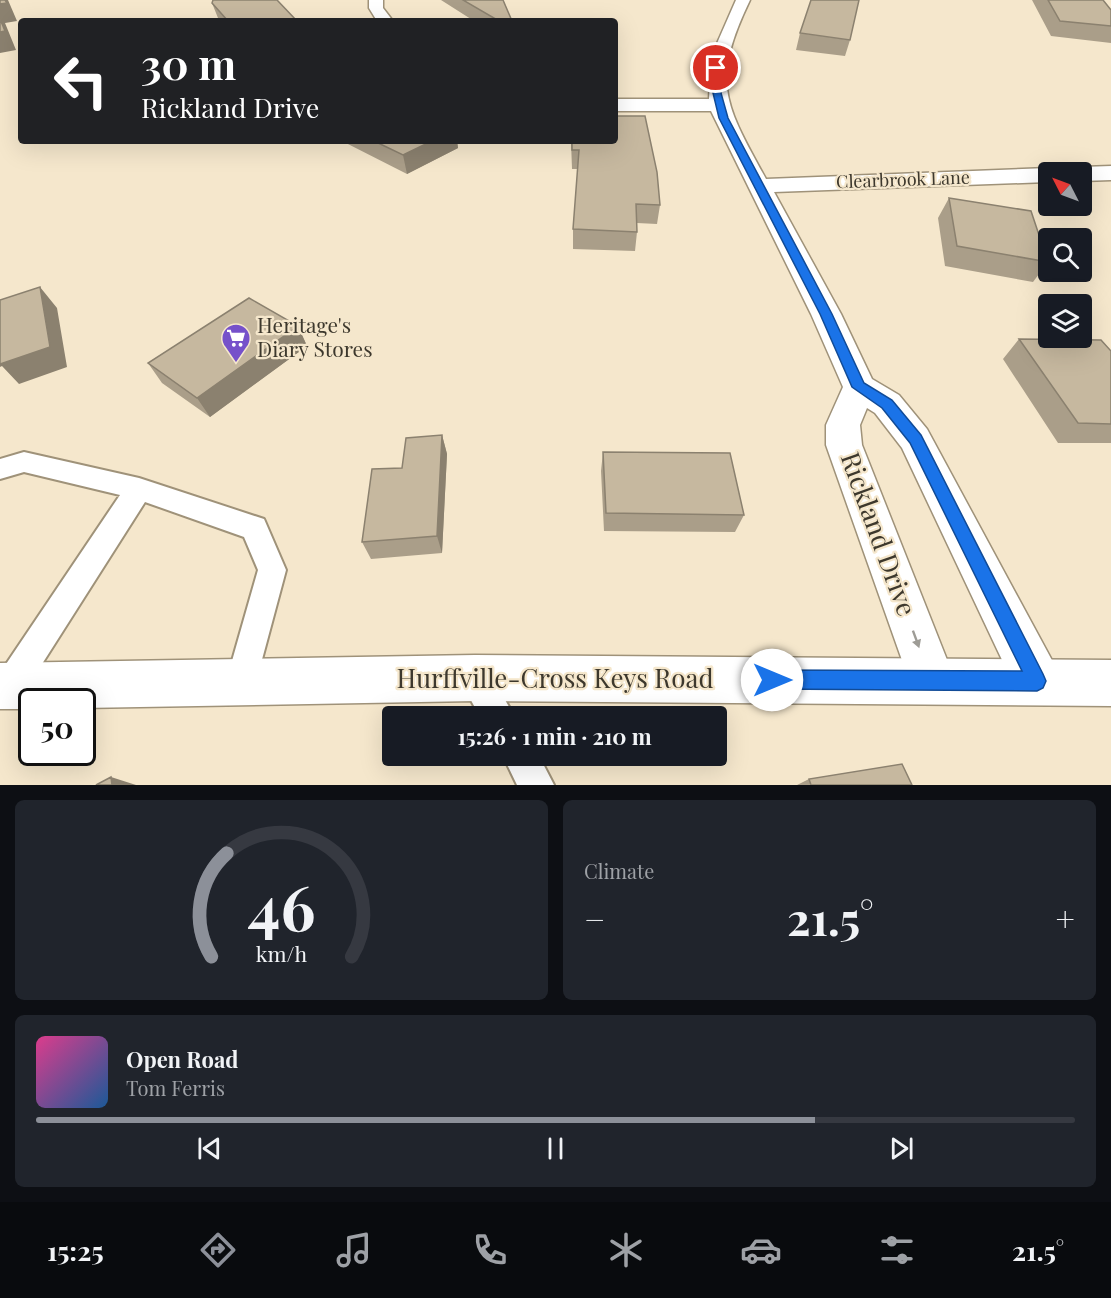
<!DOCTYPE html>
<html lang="en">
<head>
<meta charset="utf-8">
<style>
	:root { --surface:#171b24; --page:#20242c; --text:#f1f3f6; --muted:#9ea1a6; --line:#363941; --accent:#8c9099 }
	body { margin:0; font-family:"Playfair Display",serif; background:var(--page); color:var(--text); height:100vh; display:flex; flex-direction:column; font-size:22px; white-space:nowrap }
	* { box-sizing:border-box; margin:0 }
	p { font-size:20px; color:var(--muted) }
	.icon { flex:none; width:33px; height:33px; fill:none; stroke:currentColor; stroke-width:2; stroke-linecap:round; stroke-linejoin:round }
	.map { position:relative; height:785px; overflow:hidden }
	.side { display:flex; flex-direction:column; gap:15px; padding:15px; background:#0d0f14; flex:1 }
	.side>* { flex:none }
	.hud { position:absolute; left:18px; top:18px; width:600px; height:126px; border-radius:6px; box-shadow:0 6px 24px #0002; background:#202124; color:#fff; overflow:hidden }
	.needle { width:39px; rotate:312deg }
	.tools { position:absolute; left:1038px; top:162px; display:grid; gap:12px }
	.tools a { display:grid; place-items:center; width:54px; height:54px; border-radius:6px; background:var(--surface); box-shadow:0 6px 24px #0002; font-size:30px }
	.speed { position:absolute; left:18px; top:688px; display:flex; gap:12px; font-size:30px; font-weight:700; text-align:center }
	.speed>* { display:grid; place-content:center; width:78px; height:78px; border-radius:50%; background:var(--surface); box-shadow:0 6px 24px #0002; line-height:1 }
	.speed .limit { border:3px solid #111; border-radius:9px; background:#fff; color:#111 }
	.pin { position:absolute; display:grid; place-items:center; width:51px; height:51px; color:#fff; margin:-26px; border:3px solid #fff; border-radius:50%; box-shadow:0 2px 6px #0007 }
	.me { position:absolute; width:66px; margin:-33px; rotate:90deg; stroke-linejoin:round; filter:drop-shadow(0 0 4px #0008) }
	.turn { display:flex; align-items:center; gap:21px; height:126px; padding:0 24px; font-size:27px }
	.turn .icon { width:78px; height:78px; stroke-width:2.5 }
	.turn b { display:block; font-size:42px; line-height:51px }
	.big { font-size:45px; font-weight:700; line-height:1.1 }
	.side .widget { flex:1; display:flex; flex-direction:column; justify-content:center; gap:9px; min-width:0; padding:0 21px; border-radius:9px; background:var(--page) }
	.side .dial { align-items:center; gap:0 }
	.dial svg { height:156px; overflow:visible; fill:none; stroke:var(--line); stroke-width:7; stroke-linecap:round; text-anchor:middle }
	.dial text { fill:var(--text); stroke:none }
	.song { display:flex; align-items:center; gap:18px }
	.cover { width:72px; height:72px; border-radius:9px; background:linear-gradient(135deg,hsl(330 70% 55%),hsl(210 70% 35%)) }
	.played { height:6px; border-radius:3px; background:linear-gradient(90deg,var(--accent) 75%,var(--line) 75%) }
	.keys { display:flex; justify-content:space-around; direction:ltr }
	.heat { display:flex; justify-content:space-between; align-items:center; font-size:33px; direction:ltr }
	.side .tiles { flex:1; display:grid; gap:15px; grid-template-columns:1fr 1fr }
	.widget:last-child { grid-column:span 2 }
	.trip { position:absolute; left:382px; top:706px; width:345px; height:60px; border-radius:6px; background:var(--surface); box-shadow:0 6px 24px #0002; font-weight:700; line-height:60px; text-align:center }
	.menu { display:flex; height:96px; justify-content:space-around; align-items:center; background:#090b0e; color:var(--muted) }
	.menu .icon { width:42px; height:42px }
	.menu .active { color:var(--accent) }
	.menu b { font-size:27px; color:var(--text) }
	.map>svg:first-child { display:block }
</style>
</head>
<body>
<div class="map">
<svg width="1111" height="785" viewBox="0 0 1111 785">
	<rect width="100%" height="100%" fill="#f5e7cc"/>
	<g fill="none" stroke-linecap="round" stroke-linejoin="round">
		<g stroke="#9f9279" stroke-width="4">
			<path id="service" d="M24 452 139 478 264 519 286 570 253 693 242 698 231 693 226 682 258 570 244 537 145 502 21 697 10 702 0 698V673L120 495 24 472 0 479V459Z
				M475 662 486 667 515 717H480L459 678 464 667Z
				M503 756H539L554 785H517Z"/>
		</g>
		<g stroke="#9f9279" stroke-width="3">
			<path id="minor" d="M369 0H383V8L393 21H377L369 8Z
				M736 0H750C710 83 725 104 766 179L1048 168 1058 172H1048V182L774 192 841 314 872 379 899 395 927 429 1054 664 1060 681 1054 698 1037 704 1020 698 902 448 875 413 867 408 860 425 862 445 955 680 949 697 932 703 915 697 826 445V425L843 387 811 314 711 111H615V99H709L711 57Z
				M1111 166V180L1082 181V172H1072L1082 167Z"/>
		</g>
		<g stroke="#9f9279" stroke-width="3">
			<path id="secondary" d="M475 655 1111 660V706L475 701 82 708V702H32V709H0V663Z"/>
		</g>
		<use href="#service" fill="#fff" fill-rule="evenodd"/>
		<use href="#minor" fill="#fff" fill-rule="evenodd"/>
		<use href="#secondary" fill="#fff" fill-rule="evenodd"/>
	</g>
	<path fill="#aa9e89" d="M441 0H503L512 21H474Z
		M1032 0H1103L1111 10V43L1051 36Z
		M212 3 297 21H221L218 18Z
		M800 33 850 40 845 56 796 50Z
		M342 141H457L458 148 407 174Z
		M571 141H615L660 205 657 224 637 223V232L635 251 573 249V229L578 169H572Z
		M949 198 1048 262 1033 282 945 266 938 218Z
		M298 326 307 346 210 417 162 383 148 363Z
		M1019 339 1111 351V443H1058L1003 359Z
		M442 435 447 454 442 553 371 559 362 542 402 468Z
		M603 452 744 515 735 532 604 531 601 471Z
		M809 779 912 785H797Z"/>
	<path fill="#8b816f" d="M5 0H8L17 21 5 23 16 50 0 53V4Z
		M432 141H457L458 148 407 174 403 155Z
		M40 287 57 308 67 367 19 384 2 366 0 367V343Z
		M298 326 307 346 210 417 197 398Z
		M442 435 447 454 442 553 437 536Z
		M111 777 136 785H112Z"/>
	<path fill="#c6b89f" stroke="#8b816f" stroke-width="1.5" d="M0 0H5L7 3 0 4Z
		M213 0H277L297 21H228L212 3Z
		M463 0H503L512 21H499Z
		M811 0H859L850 40 800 33Z
		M1048 0H1103L1111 10V26L1060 21Z
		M0 19 5 31 0 32Z
		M615 116H645L657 172 660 205 636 204 637 232 573 229 579 150H572V141H615Z
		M374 141H432L403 155Z
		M949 198 1031 211 1048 262 957 246Z
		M40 287 50 347 0 364V300Z
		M249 298 298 326 197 398 148 363Z
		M1019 339 1101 340 1111 351V424L1078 423Z
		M442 435 437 536 362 542 372 469 402 468 406 438Z
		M603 452 730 453 744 515 606 513Z
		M902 764 912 785H811L809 779Z
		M111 777 112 785H96Z"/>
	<defs><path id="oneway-solid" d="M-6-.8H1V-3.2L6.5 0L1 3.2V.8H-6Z" transform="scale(1.5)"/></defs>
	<use fill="#9e9c96" href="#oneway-solid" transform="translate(916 639) rotate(70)"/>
	<path fill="#1a73e8" stroke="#114b97" stroke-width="1.5" d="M716 66 720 68 721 93 728 118 832 314 864 383 892 400 921 435 1043 674 1046 681 1043 688 1037 691 772 689 765 686 762 680 765 673 772 670 1022 671 910 443 882 408 852 387 820 314 719 118 713 93V68Z"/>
	<defs>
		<g id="supermarket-pin" transform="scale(1.5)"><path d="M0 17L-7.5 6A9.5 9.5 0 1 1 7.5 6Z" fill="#7651ca" stroke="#f5e7cc"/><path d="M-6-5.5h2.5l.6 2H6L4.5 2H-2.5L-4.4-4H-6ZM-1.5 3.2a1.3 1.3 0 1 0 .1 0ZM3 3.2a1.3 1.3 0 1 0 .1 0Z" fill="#fff"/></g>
	</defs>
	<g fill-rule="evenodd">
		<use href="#supermarket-pin" x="236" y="338"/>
	</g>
	<g text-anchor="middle" stroke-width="4.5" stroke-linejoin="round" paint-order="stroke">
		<g font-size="18" fill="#3d382d" stroke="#f5e7cc">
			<text transform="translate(903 180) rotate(-2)" y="6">Clearbrook Lane</text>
		</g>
		<g font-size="21" fill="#3d382d" stroke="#f5e7cc" text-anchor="start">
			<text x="257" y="333">Heritage's<tspan x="257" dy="24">Diary Stores</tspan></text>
		</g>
		<g font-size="26" fill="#3d382d" stroke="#f5e7cc">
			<text transform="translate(878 534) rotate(70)" y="9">Rickland Drive</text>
			<text x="555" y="688">Hurffville-Cross Keys Road</text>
		</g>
	</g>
</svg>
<div class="tools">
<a><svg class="needle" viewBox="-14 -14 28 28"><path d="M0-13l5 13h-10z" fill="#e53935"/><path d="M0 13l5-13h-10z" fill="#9ea1a6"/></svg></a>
<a><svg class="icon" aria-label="search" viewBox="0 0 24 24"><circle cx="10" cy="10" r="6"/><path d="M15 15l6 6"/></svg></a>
<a><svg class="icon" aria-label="layers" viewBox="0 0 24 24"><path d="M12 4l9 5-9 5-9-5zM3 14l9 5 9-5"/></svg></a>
</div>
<div class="speed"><div class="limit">50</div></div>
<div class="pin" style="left:716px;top:68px;background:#d93025"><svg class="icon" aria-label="arrive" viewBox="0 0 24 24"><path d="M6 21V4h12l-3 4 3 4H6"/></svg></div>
<svg class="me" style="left:772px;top:680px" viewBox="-20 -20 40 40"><circle r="19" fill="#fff"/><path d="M0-13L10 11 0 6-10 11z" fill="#1a73e8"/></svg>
<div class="trip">15:26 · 1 min · 210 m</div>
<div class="hud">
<div class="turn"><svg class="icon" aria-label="left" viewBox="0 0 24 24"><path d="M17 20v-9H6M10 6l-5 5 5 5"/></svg><div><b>30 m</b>Rickland Drive</div></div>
</div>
</div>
<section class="side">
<div class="tiles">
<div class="widget dial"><svg viewBox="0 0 100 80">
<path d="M14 69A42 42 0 1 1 86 69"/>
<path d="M14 69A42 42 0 0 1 22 16" stroke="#8c9099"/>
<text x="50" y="56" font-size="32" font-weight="700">46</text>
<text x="50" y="72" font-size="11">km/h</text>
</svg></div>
<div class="widget"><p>Climate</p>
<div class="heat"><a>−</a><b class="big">21.5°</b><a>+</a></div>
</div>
<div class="widget">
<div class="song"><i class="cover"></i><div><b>Open Road</b><p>Tom Ferris</p></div></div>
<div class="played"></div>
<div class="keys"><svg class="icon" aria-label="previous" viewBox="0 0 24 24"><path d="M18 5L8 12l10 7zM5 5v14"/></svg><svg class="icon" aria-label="pause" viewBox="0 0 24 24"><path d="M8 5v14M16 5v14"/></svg><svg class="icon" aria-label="next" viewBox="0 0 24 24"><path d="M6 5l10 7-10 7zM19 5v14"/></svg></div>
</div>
</div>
</section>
<nav class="menu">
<b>15:25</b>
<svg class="icon active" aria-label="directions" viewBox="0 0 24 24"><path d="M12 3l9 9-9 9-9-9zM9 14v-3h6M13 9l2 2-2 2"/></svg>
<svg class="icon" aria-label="music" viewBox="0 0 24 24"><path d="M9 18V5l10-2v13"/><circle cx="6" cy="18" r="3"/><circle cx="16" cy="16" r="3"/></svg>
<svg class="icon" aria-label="phone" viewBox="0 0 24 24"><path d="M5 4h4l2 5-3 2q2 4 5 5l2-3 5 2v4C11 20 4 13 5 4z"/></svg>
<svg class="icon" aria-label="climate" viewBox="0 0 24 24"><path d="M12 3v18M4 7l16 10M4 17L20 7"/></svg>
<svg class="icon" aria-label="car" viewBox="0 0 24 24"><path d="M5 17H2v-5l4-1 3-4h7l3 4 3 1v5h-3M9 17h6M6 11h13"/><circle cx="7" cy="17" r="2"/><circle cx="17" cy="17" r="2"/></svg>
<svg class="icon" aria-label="filters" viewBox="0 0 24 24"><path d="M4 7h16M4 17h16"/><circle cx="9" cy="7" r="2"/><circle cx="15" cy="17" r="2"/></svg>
<b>21.5°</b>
</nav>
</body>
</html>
